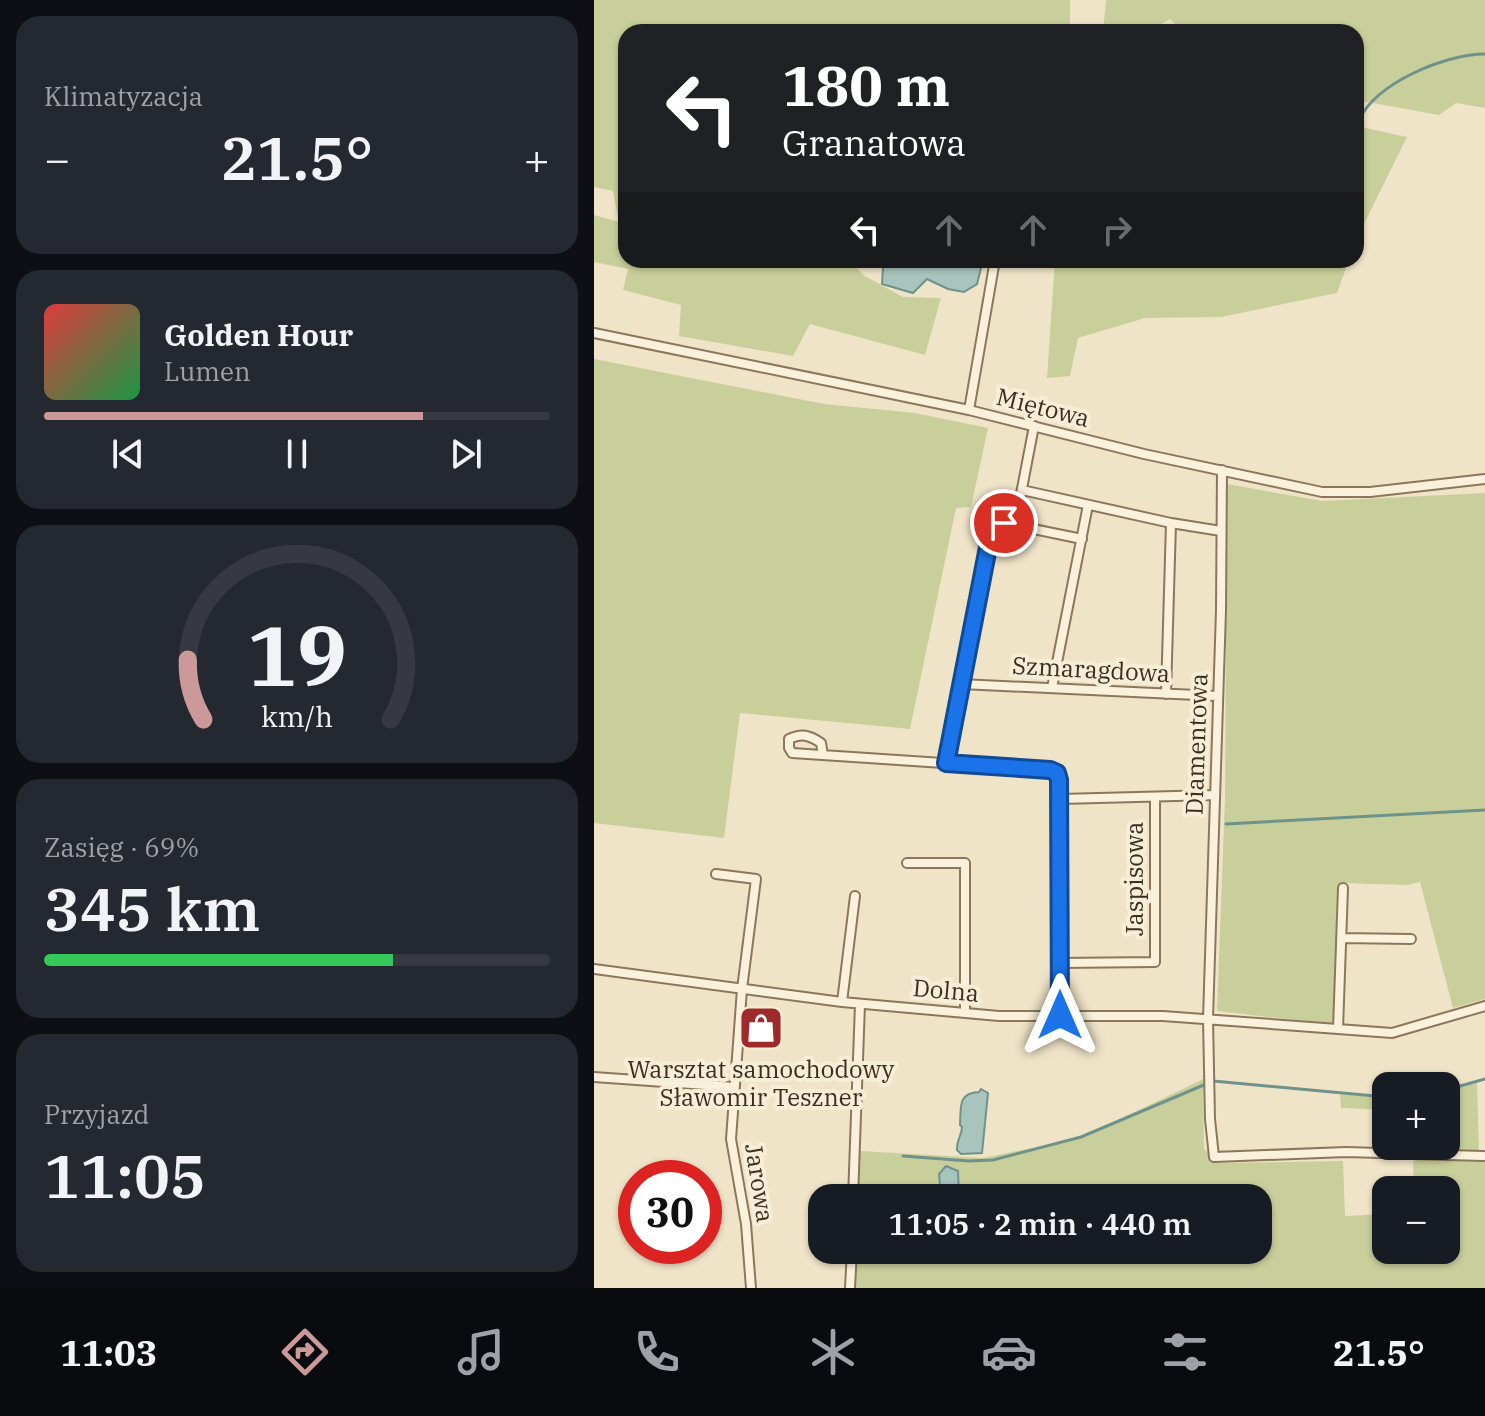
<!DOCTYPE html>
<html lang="pl">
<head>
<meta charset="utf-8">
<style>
	:root { --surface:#171b24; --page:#242831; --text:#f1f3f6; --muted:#9ea1a6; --line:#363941; --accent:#cc999b }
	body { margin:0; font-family:"IBM Plex Serif",serif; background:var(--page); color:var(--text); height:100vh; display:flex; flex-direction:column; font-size:30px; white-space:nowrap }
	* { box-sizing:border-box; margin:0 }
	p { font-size:26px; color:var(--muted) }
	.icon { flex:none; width:44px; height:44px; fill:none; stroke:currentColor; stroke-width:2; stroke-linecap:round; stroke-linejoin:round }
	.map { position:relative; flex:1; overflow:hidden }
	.sheet { display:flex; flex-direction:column; gap:16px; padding:16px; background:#0d0f14; width:594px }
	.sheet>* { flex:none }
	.banner { position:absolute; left:24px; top:24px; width:746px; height:244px; border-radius:24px; box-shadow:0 2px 6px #0004; background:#202124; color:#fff; overflow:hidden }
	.tools { position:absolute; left:778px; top:1072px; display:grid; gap:16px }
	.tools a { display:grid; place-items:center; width:88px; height:88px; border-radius:16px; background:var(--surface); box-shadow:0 2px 6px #0004; font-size:40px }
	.speed { position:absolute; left:24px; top:1160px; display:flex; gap:16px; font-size:40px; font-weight:700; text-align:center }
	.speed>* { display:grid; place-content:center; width:104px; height:104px; border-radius:50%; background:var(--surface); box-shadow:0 2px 6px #0004; line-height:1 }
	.speed .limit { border:12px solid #d22; background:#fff; color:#111 }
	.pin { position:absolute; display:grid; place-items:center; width:68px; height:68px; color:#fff; margin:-34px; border:4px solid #fff; border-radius:50%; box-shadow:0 2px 8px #0007 }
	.me { position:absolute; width:88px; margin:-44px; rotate:0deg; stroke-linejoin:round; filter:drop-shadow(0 0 6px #0008) }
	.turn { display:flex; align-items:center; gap:28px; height:168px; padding:0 32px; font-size:36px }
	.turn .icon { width:104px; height:104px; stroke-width:2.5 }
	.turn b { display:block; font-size:56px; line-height:68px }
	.lanes { display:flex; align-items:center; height:76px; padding:0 32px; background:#0003; justify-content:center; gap:40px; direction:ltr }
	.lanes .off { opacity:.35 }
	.big { font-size:60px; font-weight:600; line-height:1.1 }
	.sheet .tile { flex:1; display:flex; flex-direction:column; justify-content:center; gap:12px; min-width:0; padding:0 28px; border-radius:24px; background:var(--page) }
	.sheet .dial { align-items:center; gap:0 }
	.dial svg { height:208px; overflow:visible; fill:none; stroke:var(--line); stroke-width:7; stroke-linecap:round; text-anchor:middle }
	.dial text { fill:var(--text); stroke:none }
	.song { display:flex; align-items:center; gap:24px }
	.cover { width:96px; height:96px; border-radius:12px; background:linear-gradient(135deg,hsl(0 70% 55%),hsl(140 70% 35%)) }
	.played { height:8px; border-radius:4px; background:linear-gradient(90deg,var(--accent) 75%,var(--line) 75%) }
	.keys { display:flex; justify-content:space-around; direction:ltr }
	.heat { display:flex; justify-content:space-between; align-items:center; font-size:44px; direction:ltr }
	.charge { height:12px; border-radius:6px; background:linear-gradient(90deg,#34c759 69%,var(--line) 0) }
	.trip { position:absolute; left:214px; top:1184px; width:464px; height:80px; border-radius:24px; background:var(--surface); box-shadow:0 2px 6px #0004; font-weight:600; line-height:80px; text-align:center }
	.menu { display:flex; height:128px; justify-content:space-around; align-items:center; background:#090b0e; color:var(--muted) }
	.menu .icon { width:56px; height:56px }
	.menu .selected { color:var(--accent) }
	.menu b { font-size:36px; color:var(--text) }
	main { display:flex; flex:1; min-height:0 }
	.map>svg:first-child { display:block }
</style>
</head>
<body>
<main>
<section class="sheet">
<div class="tile"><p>Klimatyzacja</p>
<div class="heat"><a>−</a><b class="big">21.5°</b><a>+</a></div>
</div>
<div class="tile">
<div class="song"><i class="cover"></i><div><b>Golden Hour</b><p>Lumen</p></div></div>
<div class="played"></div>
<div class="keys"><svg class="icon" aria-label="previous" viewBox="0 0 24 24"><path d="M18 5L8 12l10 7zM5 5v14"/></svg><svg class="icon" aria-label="pause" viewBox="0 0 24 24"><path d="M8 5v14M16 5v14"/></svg><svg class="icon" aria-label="next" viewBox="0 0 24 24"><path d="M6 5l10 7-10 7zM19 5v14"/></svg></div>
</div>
<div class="tile dial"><svg viewBox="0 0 100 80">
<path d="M14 69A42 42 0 1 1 86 69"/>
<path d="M14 69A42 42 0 0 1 8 46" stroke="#cc999b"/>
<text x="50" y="56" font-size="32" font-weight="700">19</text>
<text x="50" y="72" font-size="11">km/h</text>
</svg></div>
<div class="tile"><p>Zasięg · 69%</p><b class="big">345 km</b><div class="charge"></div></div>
<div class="tile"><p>Przyjazd</p><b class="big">11:05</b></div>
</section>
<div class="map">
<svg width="891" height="1288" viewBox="0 0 891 1288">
	<rect width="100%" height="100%" fill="#f0e4c8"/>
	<path fill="#c9cf9b" d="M0 0H476V32H32V260H256L269 275 309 297 347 298 331 355 216 324 199 356 85 336 87 305 29 290 34 269 0 262V215L25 222 19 191 0 187Z
		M512 0H891V108L862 103 845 115 762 100V32H589L576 19 553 32H509Z
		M762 126 813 137 762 240Z
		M461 260H755L743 293 627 317 551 318 484 338 476 376 453 378Z
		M0 359 230 404 321 413 394 428 377 507 362 508 316 729 146 713 130 838 0 823Z
		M633 484 728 501 891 493V999L859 1008 826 882 813 885 746 883 740 1025 623 1011 631 798Z
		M609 1079 610 1149 628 1163 749 1161 751 1216 792 1214V1250H852V1190H820L819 1163 825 1146H852V1092L883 1082 885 1151 891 1152V1288H262L263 1250H664V1198H264L266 1151 389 1158 487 1138Z
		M746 1094 792 1098V1110L747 1108Z"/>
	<path fill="#a9c4bc" stroke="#6f938a" stroke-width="2" d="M277 260H389L383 284 370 292 354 289 333 279 319 293 288 284 289 267Z
		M387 1089 394 1093 388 1153 367 1154 363 1150C362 1140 368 1136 368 1127L366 1125C367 1106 364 1093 385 1092Z
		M352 1166 364 1171 365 1198H347L345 1174Z"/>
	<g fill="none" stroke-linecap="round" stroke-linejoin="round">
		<path stroke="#6f938a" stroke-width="3" d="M762 139C764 132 763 126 765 120 783 82 852 54 891 54
			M514 260 529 266 579 260
			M632 824 891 810
			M619 1081 792 1097
			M852 1090 891 1079
			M309 1156 375 1161 399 1160 487 1137 612 1084"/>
		<g stroke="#8d765c" stroke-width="12">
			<path id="street" d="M0 333 375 410 550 454 728 492H776L891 479
				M375 410 401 260
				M628 470 627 610 614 1019 616 1119 620 1157 752 1152 889 1156
				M428 490 577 523 627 531
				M421 525 440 426
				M367 684 624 696
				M458 688 494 505
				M572 694 577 523
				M229 755 227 743C215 735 208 733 195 739V748L198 753 456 770 463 773 465 780 466 1015
				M352 763 398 532 410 523 488 539
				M466 799 620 795
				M313 863H371V1013
				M122 874 162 879 148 989 137 1139 152 1224 157 1288
				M747 938 817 939
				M465 963 561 962V798
				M0 969 248 1002 405 1016H569L798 1033 891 1006
				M248 1002 261 896
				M744 1029 749 888
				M0 1077 140 1087
				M259 1198 266 1004
				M256 1288 258 1250"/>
		</g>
		<use href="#street" stroke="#faf1dc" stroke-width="8"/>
	</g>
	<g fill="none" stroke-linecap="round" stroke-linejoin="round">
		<g stroke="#114b97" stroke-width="20">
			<path id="route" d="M410 523 396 537 352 763 456 770 463 773 465 780 466 1015"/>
		</g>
		<use href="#route" stroke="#1a73e8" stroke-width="14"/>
	</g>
	<defs>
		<g id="shop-square" transform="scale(2.3)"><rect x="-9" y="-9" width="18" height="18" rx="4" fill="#9e2a2b" stroke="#f7eed8"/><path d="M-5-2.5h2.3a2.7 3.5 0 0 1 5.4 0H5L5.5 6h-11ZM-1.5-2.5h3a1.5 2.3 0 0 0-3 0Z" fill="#fff"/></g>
	</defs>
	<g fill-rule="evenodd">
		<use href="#shop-square" x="167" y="1028"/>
	</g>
	<g text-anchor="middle" stroke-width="8" stroke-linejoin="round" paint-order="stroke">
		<g font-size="24" fill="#3d2e20" stroke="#f7eed8">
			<text transform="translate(449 408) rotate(14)" y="8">Miętowa</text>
			<text transform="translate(497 670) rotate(3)" y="8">Szmaragdowa</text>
			<text transform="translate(603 744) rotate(-88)" y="8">Diamentowa</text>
			<text transform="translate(541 879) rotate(-90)" y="8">Jaspisowa</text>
			<text transform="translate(352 991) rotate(5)" y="8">Dolna</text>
			<text transform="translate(165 1183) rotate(81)" y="8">Jarowa</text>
		</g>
		<g font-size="24" fill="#3d2e20" stroke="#f7eed8">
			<text x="167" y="1078">Warsztat samochodowy<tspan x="167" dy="28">Sławomir Teszner</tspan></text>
		</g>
	</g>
</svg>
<div class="tools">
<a>+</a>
<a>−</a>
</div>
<div class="speed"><div class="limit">30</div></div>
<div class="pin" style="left:410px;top:523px;background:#d93025"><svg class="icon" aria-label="arrive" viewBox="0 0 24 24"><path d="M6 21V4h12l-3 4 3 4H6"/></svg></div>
<svg class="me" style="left:466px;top:1015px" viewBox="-20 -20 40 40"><path d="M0-17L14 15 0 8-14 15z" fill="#1a73e8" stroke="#fff" stroke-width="4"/></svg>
<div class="trip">11:05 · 2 min · 440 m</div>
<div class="banner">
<div class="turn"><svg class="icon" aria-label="left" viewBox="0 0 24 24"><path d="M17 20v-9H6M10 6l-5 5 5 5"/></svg><div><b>180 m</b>Granatowa</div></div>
<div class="lanes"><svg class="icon" aria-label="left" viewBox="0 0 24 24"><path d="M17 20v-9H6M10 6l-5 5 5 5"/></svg><svg class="icon off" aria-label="ahead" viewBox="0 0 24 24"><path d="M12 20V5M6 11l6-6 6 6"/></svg><svg class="icon off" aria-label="ahead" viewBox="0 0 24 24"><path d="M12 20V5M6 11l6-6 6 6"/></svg><svg class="icon off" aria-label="right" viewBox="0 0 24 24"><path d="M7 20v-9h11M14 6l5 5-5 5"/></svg></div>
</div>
</div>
</main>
<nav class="menu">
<b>11:03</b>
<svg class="icon selected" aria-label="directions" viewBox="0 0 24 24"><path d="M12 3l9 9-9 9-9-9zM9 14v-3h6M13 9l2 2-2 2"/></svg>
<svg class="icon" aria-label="music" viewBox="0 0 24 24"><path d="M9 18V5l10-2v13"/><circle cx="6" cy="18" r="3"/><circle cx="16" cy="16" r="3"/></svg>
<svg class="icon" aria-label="phone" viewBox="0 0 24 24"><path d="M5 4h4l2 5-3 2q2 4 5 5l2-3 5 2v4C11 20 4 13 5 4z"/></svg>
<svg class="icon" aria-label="climate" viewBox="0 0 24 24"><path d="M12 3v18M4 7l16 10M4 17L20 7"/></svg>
<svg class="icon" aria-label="car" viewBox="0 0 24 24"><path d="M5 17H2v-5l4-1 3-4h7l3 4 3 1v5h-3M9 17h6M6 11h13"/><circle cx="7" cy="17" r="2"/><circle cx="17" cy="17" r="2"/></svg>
<svg class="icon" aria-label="filters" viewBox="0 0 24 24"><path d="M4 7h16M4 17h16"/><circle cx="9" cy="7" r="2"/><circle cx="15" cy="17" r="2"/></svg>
<b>21.5°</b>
</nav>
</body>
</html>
